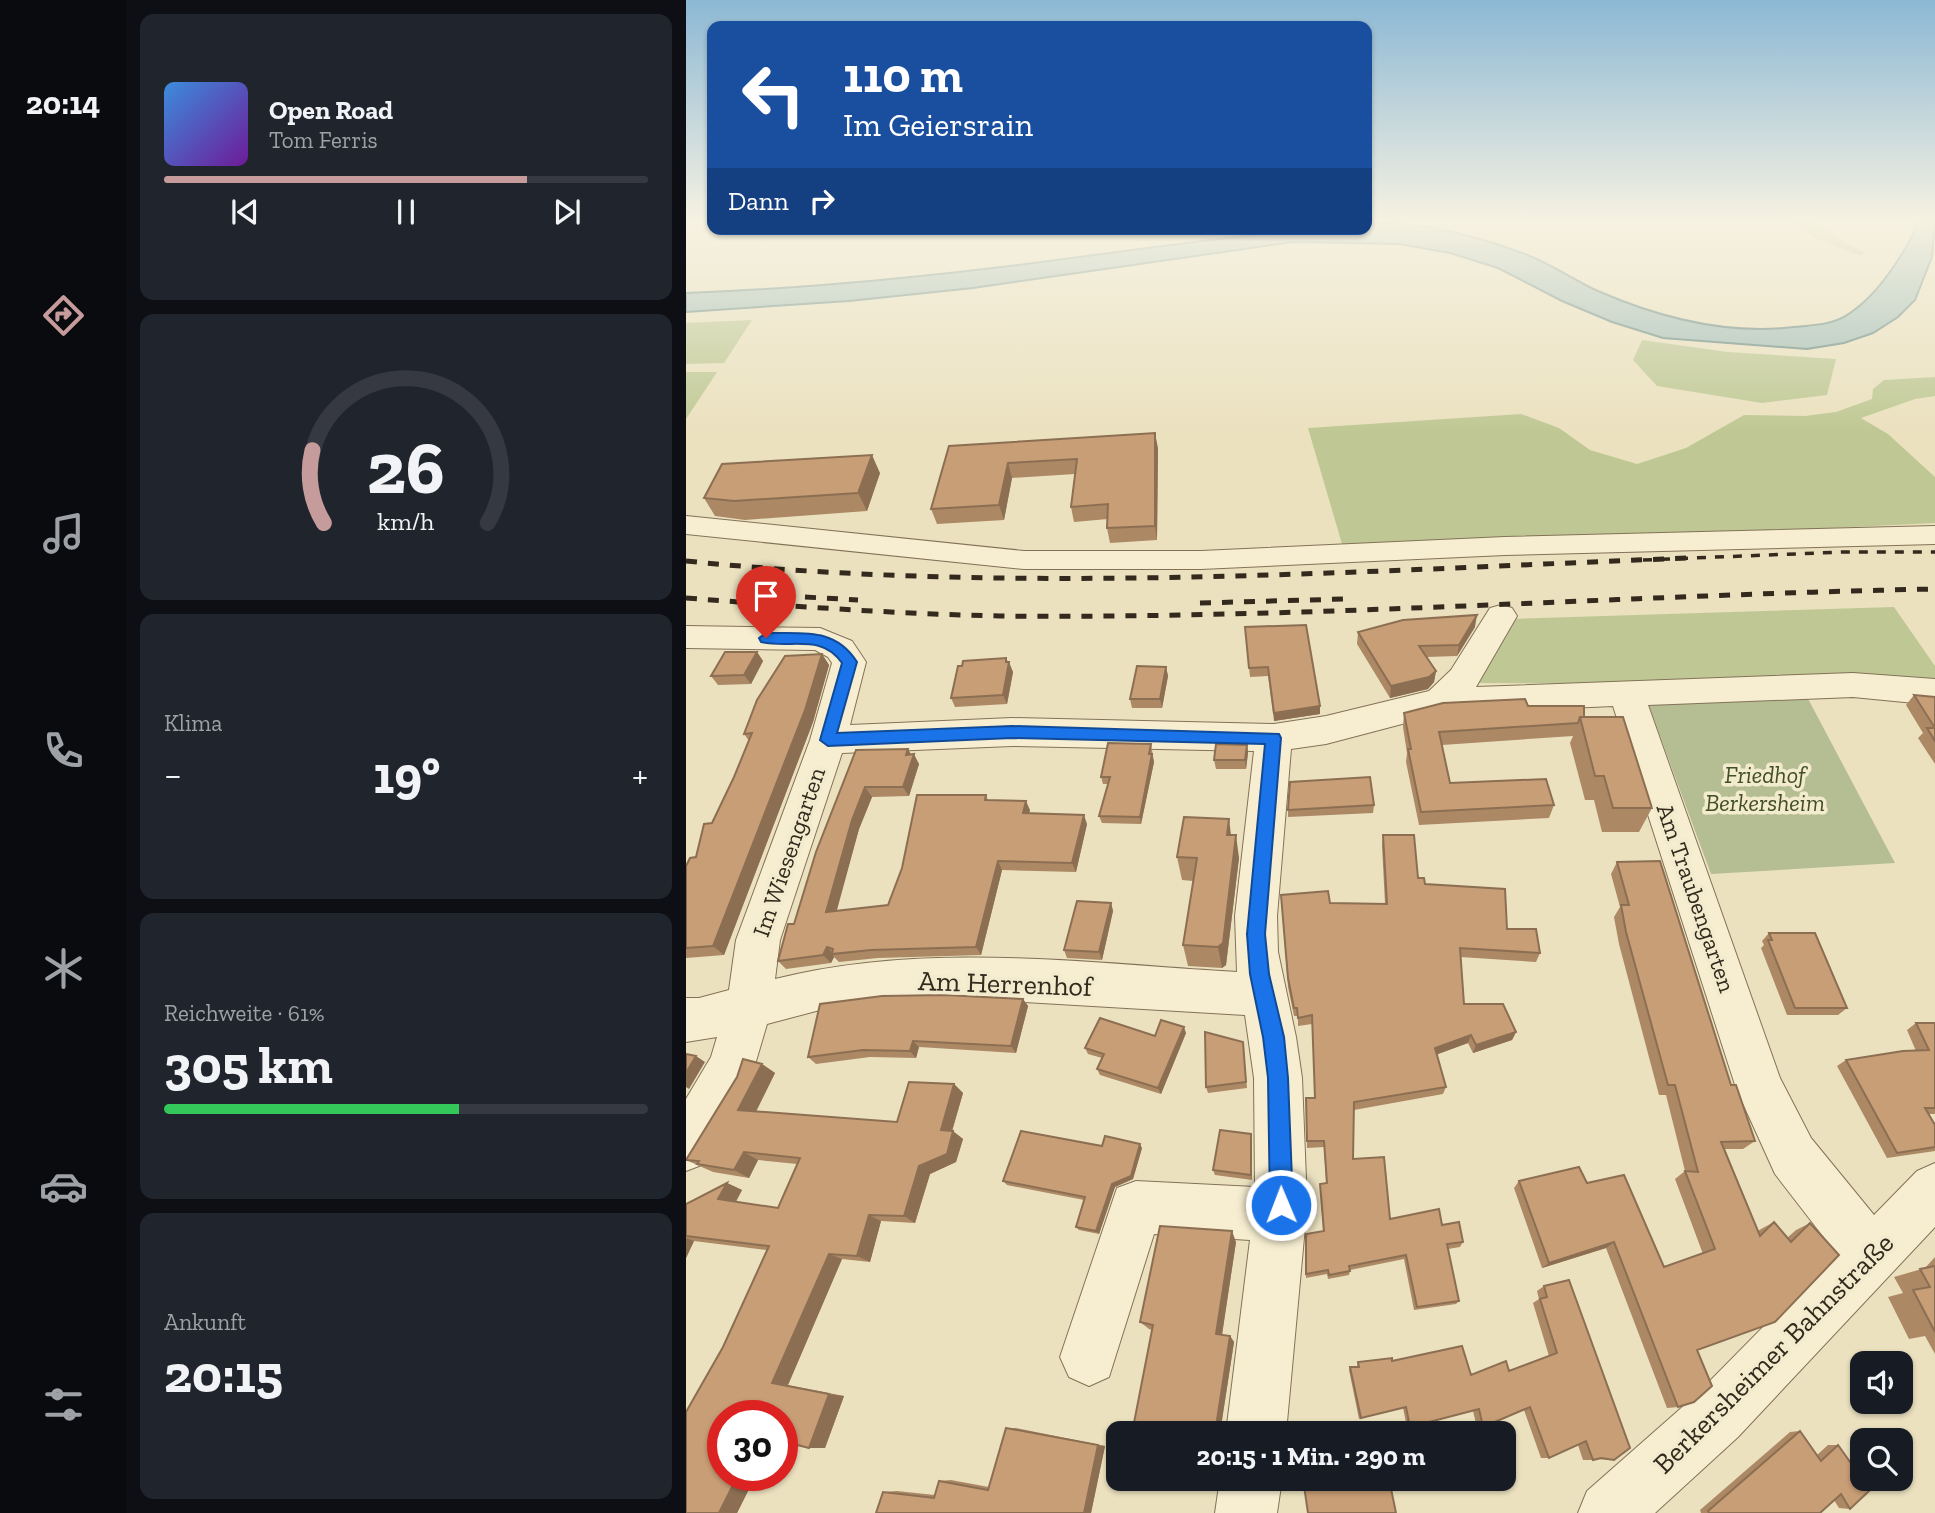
<!DOCTYPE html>
<html lang="de">
<head>
<meta charset="utf-8">
<style>
	:root { --surface:#171b24; --page:#20242c; --text:#f1f3f6; --muted:#9ea1a6; --line:#363941; --accent:#c59c9b }
	body { margin:0; font-family:"Zilla Slab",serif; background:var(--page); color:var(--text); height:100vh; display:flex; flex-direction:column; font-size:26px; white-space:nowrap }
	* { box-sizing:border-box; margin:0 }
	p { font-size:23px; color:var(--muted) }
	.icon { flex:none; width:38px; height:38px; fill:none; stroke:currentColor; stroke-width:2; stroke-linecap:round; stroke-linejoin:round }
	.map { position:relative; flex:1; overflow:hidden }
	.panel { display:flex; flex-direction:column; gap:14px; padding:14px; background:#0d0f14; width:560px }
	.panel>* { flex:none }
	.hud { position:absolute; left:21px; top:21px; width:665px; height:214px; border-radius:14px; box-shadow:0 2px 5px #0004; background:#1a4fa0; color:#fff; overflow:hidden }
	.controls { position:absolute; left:1164px; top:1351px; display:grid; gap:14px }
	.controls a { display:grid; place-items:center; width:63px; height:63px; border-radius:14px; background:var(--surface); box-shadow:0 2px 5px #0004; font-size:35px }
	.speed { position:absolute; left:21px; top:1400px; display:flex; gap:14px; font-size:35px; font-weight:700; text-align:center }
	.speed>* { display:grid; place-content:center; width:91px; height:91px; border-radius:50%; background:var(--surface); box-shadow:0 2px 5px #0004; line-height:1 }
	.speed .limit { border:10px solid #d22; background:#fff; color:#111 }
	.pin { position:absolute; display:grid; place-items:center; width:60px; height:60px; color:#fff; margin:-72px -30px; border-radius:50% 50% 50% 0; rotate:-45deg; box-shadow:0 0 7px #0007 }
	.pin .icon { rotate:45deg }
	.me { position:absolute; width:77px; margin:-38px; rotate:359deg; stroke-linejoin:round; filter:drop-shadow(0 0 5px #0008) }
	.turn { display:flex; align-items:center; gap:24px; height:147px; padding:0 21px; font-size:32px }
	.turn .icon { width:91px; height:91px; stroke-width:2.5 }
	.turn b { display:block; font-size:49px; line-height:60px }
	.then { display:flex; align-items:center; height:66px; padding:0 21px; background:#0003; gap:14px; font-size:26px }
	.big { font-size:52px; font-weight:700; line-height:1.1 }
	.panel .card { flex:1; display:flex; flex-direction:column; justify-content:center; gap:10px; min-width:0; padding:0 24px; border-radius:14px; background:var(--page) }
	.panel .dial { align-items:center; gap:0 }
	.dial svg { height:182px; overflow:visible; fill:none; stroke:var(--line); stroke-width:7; stroke-linecap:round; text-anchor:middle }
	.dial text { fill:var(--text); stroke:none }
	.song { display:flex; align-items:center; gap:21px }
	.cover { width:84px; height:84px; border-radius:10px; background:linear-gradient(135deg,hsl(210 70% 55%),hsl(280 70% 35%)) }
	.played { height:7px; border-radius:4px; background:linear-gradient(90deg,var(--accent) 75%,var(--line) 75%) }
	.keys { display:flex; justify-content:space-around; direction:ltr }
	.heat { display:flex; justify-content:space-between; align-items:center; font-size:38px; direction:ltr }
	.charge { height:10px; border-radius:5px; background:linear-gradient(90deg,#34c759 61%,var(--line) 0) }
	.trip { position:absolute; left:420px; top:1421px; width:410px; height:70px; border-radius:14px; background:var(--surface); box-shadow:0 2px 5px #0004; font-weight:700; line-height:70px; text-align:center }
	main { display:flex; flex:1; min-height:0 }
	.menu { display:flex; flex-direction:column; width:126px; justify-content:space-around; align-items:center; background:#090b0e; color:var(--muted) }
	.menu .icon { width:49px; height:49px }
	.menu .selected { color:var(--accent) }
	.menu b { font-size:32px; color:var(--text) }
	.map>svg:first-child { display:block }
</style>
</head>
<body>
<main>
<nav class="menu">
<b>20:14</b>
<svg class="icon selected" aria-label="directions" viewBox="0 0 24 24"><path d="M12 3l9 9-9 9-9-9zM9 14v-3h6M13 9l2 2-2 2"/></svg>
<svg class="icon" aria-label="music" viewBox="0 0 24 24"><path d="M9 18V5l10-2v13"/><circle cx="6" cy="18" r="3"/><circle cx="16" cy="16" r="3"/></svg>
<svg class="icon" aria-label="phone" viewBox="0 0 24 24"><path d="M5 4h4l2 5-3 2q2 4 5 5l2-3 5 2v4C11 20 4 13 5 4z"/></svg>
<svg class="icon" aria-label="climate" viewBox="0 0 24 24"><path d="M12 3v18M4 7l16 10M4 17L20 7"/></svg>
<svg class="icon" aria-label="car" viewBox="0 0 24 24"><path d="M5 17H2v-5l4-1 3-4h7l3 4 3 1v5h-3M9 17h6M6 11h13"/><circle cx="7" cy="17" r="2"/><circle cx="17" cy="17" r="2"/></svg>
<svg class="icon" aria-label="filters" viewBox="0 0 24 24"><path d="M4 7h16M4 17h16"/><circle cx="9" cy="7" r="2"/><circle cx="15" cy="17" r="2"/></svg>
</nav>
<section class="panel">
<div class="card">
<div class="song"><i class="cover"></i><div><b>Open Road</b><p>Tom Ferris</p></div></div>
<div class="played"></div>
<div class="keys"><svg class="icon" aria-label="previous" viewBox="0 0 24 24"><path d="M18 5L8 12l10 7zM5 5v14"/></svg><svg class="icon" aria-label="pause" viewBox="0 0 24 24"><path d="M8 5v14M16 5v14"/></svg><svg class="icon" aria-label="next" viewBox="0 0 24 24"><path d="M6 5l10 7-10 7zM19 5v14"/></svg></div>
</div>
<div class="card dial"><svg viewBox="0 0 100 80">
<path d="M14 69A42 42 0 1 1 86 69"/>
<path d="M14 69A42 42 0 0 1 9 37" stroke="#c59c9b"/>
<text x="50" y="56" font-size="32" font-weight="700">26</text>
<text x="50" y="72" font-size="11">km/h</text>
</svg></div>
<div class="card"><p>Klima</p>
<div class="heat"><a>−</a><b class="big">19°</b><a>+</a></div>
</div>
<div class="card"><p>Reichweite · 61%</p><b class="big">305 km</b><div class="charge"></div></div>
<div class="card"><p>Ankunft</p><b class="big">20:15</b></div>
</section>
<div class="map">
<svg width="1249" height="1513" viewBox="0 0 1249 1513">
	<rect width="100%" height="100%" fill="#ebe1bf"/>
	<path fill="#bfc894" d="M1101 221H1124L1179 253 1174 256 1131 239Z
		M66 320 38 363 0 364V323Z
		M956 340 1042 352 1150 359 1141 395 1076 403 971 386 947 360Z
		M0 372H31L0 419Z
		M1249 377V396L1229 399 1175 418 1202 434 1249 477V523L987 536 656 544 622 428 835 414 873 428 904 450 951 464 1000 448 1058 415 1119 416 1150 412 1186 399 1187 389 1198 380Z
		M1208 607 1249 666V685L784 683 820 619Z"/>
	<path fill="#b5bd93" d="M1120 695 1209 863 1025 874 960 698Z"/>
	<path fill="#a2bdb7" stroke="#6a8a84" stroke-width="2" d="M1234 221H1249L1246 257 1229 300 1212 317 1187 333 1158 343 1121 349 977 338 926 322 876 301 812 268 764 253 713 244 607 242 287 288 163 301 0 312V293C134 288 268 274 401 256 496 244 585 229 681 229V224C732 221 788 235 836 253 863 262 887 280 912 291 974 318 1041 335 1108 327 1127 325 1148 325 1164 313 1188 297 1210 265 1224 240 1228 233 1229 227 1234 221Z"/>
	<g fill="none" stroke-linecap="round" stroke-linejoin="round">
		<g stroke="#837258" stroke-width="2">
			<path id="minor" d="M0 516 338 551H515L819 537 1249 526V544L819 555 515 569H338L0 534Z
				M815 605 826 608 831 616 790 687 1167 673 1249 679V705L1167 697 962 705 1094 1078 1125 1138 1188 1215 1231 1171 1249 1163V1227L1052 1437 969 1513H892L901 1491 1010 1395 1150 1253 1089 1174 1050 1088 927 706 754 714 640 744 605 749 591 916 592 952 610 1037 616 1078 621 1205 600 1433H540L564 1240 468 1234 423 1377 403 1386 383 1377 374 1357 431 1188 450 1181 569 1187 568 1078 559 1015 290 999 203 1001 134 1010 81 1024 63 1085 18 1164 0 1171V1099L25 1057 31 1037 0 1042V998H13L43 990 50 940 124 740 146 663 142 657 129 650 0 648V626L134 628 166 641 180 662 164 725 326 718 588 724 640 716 743 691 765 670 804 608ZM326 746 568 751 549 916 551 972C398 963 240 941 89 979L94 940 156 753Z
				M534 1479H596L591 1513H529Z"/>
		</g>
		<use href="#minor" fill="#f7eed1" fill-rule="evenodd"/>
		<path stroke="#33291c" stroke-width="3.5" stroke-dasharray="9 9" stroke-linecap="butt" d="M957 560 1157 552H1249"/>
		<path stroke="#33291c" stroke-width="5" stroke-dasharray="11 11" stroke-linecap="butt" d="M0 561C334 595 667 571 1002 558
			M119 597 172 600
			M0 598C104 606 209 614 314 616 625 619 937 595 1249 589
			M514 603 658 599"/>
	</g>
	<path fill="#ac8865" d="M263 446 472 448 471 540 424 543 421 528 422 519 388 522 385 507 389 474 326 478 318 520 251 524 245 509Z
		M194 473 181 511 59 520 29 516 18 498Z
		M559 627 634 706V714L588 721 582 676 564 677Z
		M789 627 771 656 741 657 750 671 748 682 742 689 704 698 671 644 672 632Z
		M71 652 77 661 65 684 32 685 25 676Z
		M136 654 143 665 127 722 38 955 0 958V866L10 857 48 777 63 741 58 734Z
		M320 658 327 672 321 704 269 707 265 698Z
		M480 667 482 676 476 708H446L444 699Z
		M1228 695 1249 697V764L1232 738 1237 733 1220 705Z
		M842 706 898 717 966 808 953 832H916L908 800H899L884 743 887 736 756 745 764 783 868 805 863 818 733 825 720 762 721 753 717 727 718 713Z
		M465 744 468 762 455 824 416 823 413 816 422 784H417L415 777Z
		M561 745 562 753 560 769H530L528 760Z
		M170 750 225 755 233 764 223 796 186 797 173 829 150 911 202 905 300 795 302 800 344 810 343 813 401 824 390 872 316 870 295 955 192 958 153 962 148 957 145 963 100 969 92 961 108 924Z
		M688 805 687 813 602 817V810Z
		M545 835 553 858 540 965 536 968 502 966 497 945 507 881 496 880 491 857Z
		M697 835 739 884 821 929 854 953 850 962 774 957 778 1004 830 1032 826 1040 787 1053 782 1043 751 1054 760 1087 757 1094 668 1110 667 1159 704 1219 756 1225 777 1242 774 1247 762 1249 773 1301 770 1304 728 1310 718 1259 664 1270 663 1275 642 1279 641 1274 620 1278V1234L637 1231 634 1184 640 1183 638 1147 621 1148 620 1098H629L626 1024 612 1026V1016H608L602 987 595 895 644 903 699 904 696 845Z
		M931 862 1045 1085 1069 1141 1057 1149H1039L1072 1231 1075 1229 1088 1222 1101 1238 1110 1230 1124 1223 1011 1350 992 1407 981 1408 920 1248 856 1268 828 1188 833 1181 901 1183 978 1267 1017 1254 989 1179 999 1171 980 1095H973L933 944 928 917 934 907 925 874Z
		M425 903 427 911 416 960 381 958 378 950Z
		M1083 933 1161 1008 1152 1015H1101L1075 948 1078 945 1076 941Z
		M337 999 342 1006 330 1053 233 1047 230 1058 184 1057 130 1064 122 1057Z
		M1230 1023H1249V1114H1242L1249 1125V1151L1201 1158 1151 1066 1160 1060 1230 1051 1221 1030Z
		M500 1033 475 1094 414 1075 411 1069 416 1058 402 1054 399 1048 469 1036Z
		M557 1042 561 1088 522 1093 520 1087Z
		M57 1059 76 1064 89 1073 70 1112 211 1122 223 1082 268 1084 277 1093 266 1131 277 1139 270 1162 244 1174 229 1223 195 1221 184 1262 156 1259 102 1385 158 1396 139 1448H123L106 1444 103 1450H96V1416H37V1475H70L51 1513H0V1412L37 1347 81 1250 8 1241 0 1258V1204L41 1183 56 1190 50 1202 92 1208 111 1164 72 1160 63 1178 27 1172 0 1160 51 1077Z
		M565 1134 566 1180 529 1175 527 1170Z
		M416 1146 456 1148 447 1179 429 1187 413 1234 393 1230 390 1227 398 1200 321 1185 317 1181Z
		M550 1242 536 1335 544 1336 548 1342 534 1433H446L466 1330 463 1329 454 1322Z
		M1249 1257V1354L1239 1336 1223 1339 1202 1297 1217 1293 1208 1277 1239 1268Z
		M858 1286 928 1460 911 1459 907 1460H897L892 1445 863 1458H855L838 1410 797 1427 791 1428 787 1411 721 1427 717 1408 673 1419 663 1370 664 1367H671L672 1362 706 1361 785 1375 823 1371 863 1356 847 1303 853 1299 851 1291Z
		M320 1428H330L419 1446 405 1513H190L197 1492 211 1491 249 1495 253 1481 265 1480 303 1487Z
		M1114 1431 1131 1455 1142 1445H1152L1164 1509 1153 1508 1148 1500 1134 1513H1015L1014 1510 1104 1432Z"/>
	<path fill="#8c6f53" d="M469 433 472 448 471 540 469 526Z
		M186 455 194 473 181 511 172 493Z
		M322 463 326 478 318 520 313 505Z
		M791 615 789 627 771 656 773 645Z
		M71 652 77 661 65 684 58 675Z
		M136 654 143 665 127 722 38 955 27 946Z
		M320 658 323 665V662L327 672 321 704 317 695Z
		M480 667 482 676 476 708 474 699Z
		M750 671 748 682 742 689 704 698 705 686Z
		M634 706V714L588 721V713Z
		M561 745 562 753 560 769 559 760Z
		M222 749 227 758 228 754 233 764 223 796 217 787 220 755Z
		M466 754 468 762 455 824 454 817Z
		M179 787 186 797 173 829 148 921 140 912 166 820Z
		M340 801 344 810 341 822 337 813Z
		M398 815 401 824 390 872 386 863Z
		M543 819 546 843 541 835Z
		M550 835 553 858 540 965 536 968 532 947Z
		M312 861 316 870 295 955 290 947Z
		M425 903 427 911 416 960 413 952Z
		M141 947 148 954H146L148 957 145 963 137 955Z
		M337 999 342 1006 330 1053 325 1046Z
		M498 1027 500 1033 475 1094 472 1088Z
		M830 1032 826 1040 787 1053 790 1045Z
		M785 1035 782 1043 747 1056 749 1048Z
		M227 1041 233 1047 230 1058 224 1051Z
		M10 1056 19 1062 3 1089 0 1087V1073Z
		M76 1064 89 1073 66 1119 52 1110Z
		M268 1084 277 1093 264 1138 255 1130Z
		M267 1131 277 1139 270 1162 244 1174 229 1223 218 1216 233 1166Z
		M565 1134 566 1139V1180L565 1175Z
		M454 1144 456 1148 447 1179 429 1187 413 1234 410 1231 426 1184Z
		M58 1152 72 1160 63 1178 48 1170Z
		M41 1183 56 1190 47 1206 32 1199Z
		M183 1215 195 1221 184 1262 171 1256Z
		M546 1231 550 1242 535 1341 530 1334Z
		M0 1238 8 1241 0 1258Z
		M928 1242 920 1248 856 1268 863 1263Z
		M143 1254 156 1259 102 1385 86 1383Z
		M544 1336 548 1342 534 1433H529Z
		M143 1394 158 1396 139 1448H123Z
		M96 1440H107L103 1450H96Z
		M412 1445 419 1446 405 1513H398Z
		M52 1475H70L51 1513H33Z"/>
	<path fill="#c89e76" stroke="#8c6f53" stroke-width="2" d="M469 433V526L421 528 422 504 385 507 391 459 322 463 313 505 245 509 263 446Z
		M186 455 172 493 48 501 18 498 36 464Z
		M791 615 773 645 733 646 750 671 743 677 705 686 672 632 717 620Z
		M620 625 634 706 588 713 582 667 563 668 559 627Z
		M39 652H71L58 675 25 676Z
		M136 654 119 710 27 946 0 948V866L4 858 10 857 18 824 26 823 48 777 66 733 58 734 71 700 99 656Z
		M320 658V662H323L317 695 265 698 272 666H276L277 661Z
		M451 666 480 667 474 699H444Z
		M1228 695 1249 697V728Z
		M839 699 842 706H898V717H894L892 723 753 732 764 783 860 779 868 805 735 812 722 749H725L718 713 757 703Z
		M894 717H937L966 808H927L918 776H909Z
		M1241 728H1249V741Z
		M422 743 465 744 463 754H466L454 817 413 816 424 777H415Z
		M530 744 561 745 559 760H528Z
		M222 749 220 755 228 754 217 787H179L166 820 140 912 202 905 216 868 231 795H300L299 800 340 801 337 813 398 815 386 863 312 861 290 947 185 950 146 954 147 949 141 947 137 955 92 961 102 924H108L130 852 170 750Z
		M684 777 688 805 602 810 604 782Z
		M498 817 543 819 541 835H550L537 943 532 947 497 945 511 858 491 857Z
		M697 835H728L732 878H738L739 884 819 889 821 929H850L854 953 774 948 778 1004H817L830 1032 790 1045 785 1035 749 1048 760 1087 668 1102 667 1159 698 1157 704 1219 753 1209 756 1225 773 1222 777 1242 761 1244 773 1301 731 1307 720 1255 663 1266 664 1271 643 1275 642 1270 620 1274V1234L638 1231 634 1184 641 1183 638 1141H621L620 1098H629L626 1015 612 1018 611 1008H608L602 978 595 895 642 891 644 903 701 904Z
		M974 861 1045 1085H1050L1069 1141 1035 1142 1074 1236 1088 1222 1105 1242 1124 1223 1153 1255 1089 1322 1011 1350 1026 1386 1008 1402 992 1407 928 1242 863 1263 833 1181 893 1167 901 1183 938 1175 978 1267 1029 1249 999 1171 1012 1172 989 1085H982L940 932 935 905H943L931 862Z
		M391 901 425 903 413 952 378 950Z
		M1083 933H1129L1161 1008H1109L1082 940H1086Z
		M259 995 337 999 325 1046 227 1041 224 1051 177 1050 122 1057 134 1004 196 996Z
		M414 1018 469 1036 475 1020 498 1027 472 1088 411 1069 418 1054 399 1048Z
		M1230 1023H1249V1108H1239L1249 1125V1147L1211 1153 1160 1060 1217 1051 1243 1050Z
		M519 1032 557 1042 560 1082 520 1087Z
		M0 1054 10 1056 0 1073Z
		M57 1059 76 1064 52 1110 211 1122 223 1082 268 1084 255 1130 267 1131 261 1154 233 1166 218 1216 183 1215 171 1256 143 1254 86 1383 143 1394 123 1448 96 1441V1416H37V1475H52L33 1513H0V1412L37 1347 83 1246 0 1236V1204L41 1183 32 1199 92 1208 114 1158 58 1152 48 1170 11 1164 13 1161 0 1160 51 1077Z
		M534 1130 565 1134V1175L527 1170Z
		M335 1131 416 1146 419 1136 454 1144 445 1176 426 1184 410 1231 390 1227 399 1197 317 1181Z
		M474 1226 546 1231 530 1334 544 1336 529 1433H446L467 1325 454 1322Z
		M1249 1266V1332L1227 1290 1244 1287 1234 1269Z
		M883 1280 944 1448 928 1460 915 1458 907 1460 900 1441 863 1458 844 1407 797 1427 793 1409 724 1427 720 1407 675 1418 664 1367H673L672 1362 706 1358V1361L776 1346 785 1375 820 1361 823 1371 871 1353 854 1299 861 1297 858 1286Z
		M320 1428 412 1445 398 1513H190L197 1492 248 1498 253 1481 302 1490Z
		M1114 1431 1135 1461 1152 1445 1184 1490 1164 1509 1155 1494 1134 1513H1023L1022 1511Z
		M617 1479H703L710 1513H622Z"/>
	<linearGradient id="sky" x2="0" y2="1"><stop stop-color="#8cb8d4"/><stop offset="0.51" stop-color="#f6f2e2"/><stop offset="1" stop-color="#f6f2e2" stop-opacity="0"/></linearGradient>
	<rect width="1249" height="433" fill="url(#sky)"/>
	<path fill="#1a73e8" stroke="#114b97" stroke-width="2" d="M80 633C117 634 149 627 171 662L151 733 326 726 593 734 595 738 579 934 583 974 598 1037 602 1078 607 1205 603 1213 595 1216 587 1213 584 1205 582 1078 577 1037 564 974 561 934 579 744 326 738 142 746 134 740 156 663C135 633 105 649 75 642L73 638Z"/>
	<g text-anchor="middle" stroke-width="7" stroke-linejoin="round" paint-order="stroke">
		<g font-size="24" font-style="italic" fill="#414f23" stroke="#f3ebce">
			<text x="1079" y="783">Friedhof<tspan x="1079" dy="28">Berkersheim</tspan></text>
		</g>
		<g font-size="24" fill="#33291c" stroke="#f3ebce">
			<text transform="translate(103 852) rotate(-71)" y="8">Im Wiesengarten</text>
			<text transform="translate(1010 898) rotate(71)" y="8">Am Traubengarten</text>
		</g>
		<g font-size="28" fill="#33291c" stroke="#f3ebce">
			<text transform="translate(319 983) rotate(2)" y="10">Am Herrenhof</text>
			<text transform="translate(1087 1353) rotate(-45)" y="10">Berkersheimer Bahnstraße</text>
		</g>
	</g>
</svg>
<div class="controls">
<a><svg class="icon" aria-label="sound" viewBox="0 0 24 24"><path d="M4 9h4l5-4v14l-5-4H4zM17 9q2 3 0 6"/></svg></a>
<a><svg class="icon" aria-label="search" viewBox="0 0 24 24"><circle cx="10" cy="10" r="6"/><path d="M15 15l6 6"/></svg></a>
</div>
<div class="speed"><div class="limit">30</div></div>
<div class="pin" style="left:80px;top:638px;background:#d93025"><svg class="icon" aria-label="arrive" viewBox="0 0 24 24"><path d="M6 21V4h12l-3 4 3 4H6"/></svg></div>
<svg class="me" style="left:595px;top:1205px" viewBox="-20 -20 40 40"><circle r="17" fill="#1a73e8" stroke="#fff" stroke-width="3"/><path d="M0-11L8 9 0 5-8 9z" fill="#fff"/></svg>
<div class="trip">20:15 · 1 Min. · 290 m</div>
<div class="hud">
<div class="turn"><svg class="icon" aria-label="left" viewBox="0 0 24 24"><path d="M17 20v-9H6M10 6l-5 5 5 5"/></svg><div><b>110 m</b>Im Geiersrain</div></div>
<div class="then">Dann<svg class="icon" aria-label="right" viewBox="0 0 24 24"><path d="M7 20v-9h11M14 6l5 5-5 5"/></svg></div>
</div>
</div>
</main>
</body>
</html>
